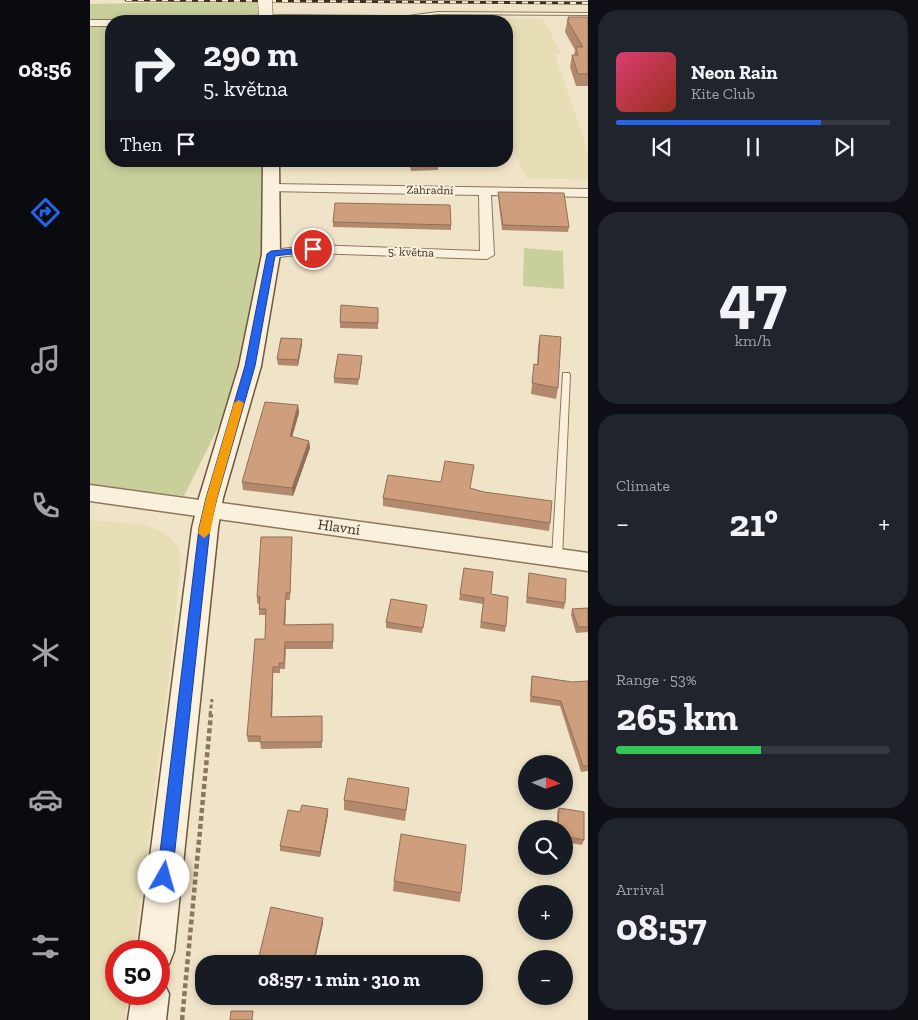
<!DOCTYPE html>
<html lang="en">
<head>
<meta charset="utf-8">
<style>
	:root { --surface:#171b24; --page:#20242c; --text:#f1f3f6; --muted:#9ea1a6; --line:#363941; --accent:#2563eb }
	body { margin:0; font-family:"Zilla Slab",serif; background:var(--page); color:var(--text); height:100vh; display:flex; flex-direction:column; font-size:19px; white-space:nowrap }
	* { box-sizing:border-box; margin:0 }
	p { font-size:16px; color:var(--muted) }
	.icon { flex:none; width:28px; height:28px; fill:none; stroke:currentColor; stroke-width:2; stroke-linecap:round; stroke-linejoin:round }
	.map { position:relative; flex:1; overflow:hidden }
	.panel { display:flex; flex-direction:column; gap:10px; padding:10px; background:#0d0f14; width:330px }
	.panel>* { flex:none }
	.guide { position:absolute; left:15px; top:15px; width:408px; height:152px; border-radius:20px; box-shadow:0 2px 8px #0003; background:#171b24; color:var(--text); overflow:hidden }
	.needle { width:32px; rotate:92deg }
	.tools { position:absolute; left:428px; top:755px; display:grid; gap:10px }
	.tools a { display:grid; place-items:center; width:55px; height:55px; border-radius:50%; background:var(--surface); box-shadow:0 2px 8px #0003; font-size:25px }
	.speed { position:absolute; left:15px; top:940px; display:flex; gap:10px; font-size:25px; font-weight:700; text-align:center }
	.speed>* { display:grid; place-content:center; width:65px; height:65px; border-radius:50%; background:var(--surface); box-shadow:0 2px 8px #0003; line-height:1 }
	.speed .limit { border:8px solid #d22; background:#fff; color:#111 }
	.pin { position:absolute; display:grid; place-items:center; width:42px; height:42px; color:#fff; margin:-21px; border:2px solid #fff; border-radius:50%; box-shadow:0 1px 5px #0007 }
	.me { position:absolute; width:55px; margin:-28px; rotate:7deg; stroke-linejoin:round; filter:drop-shadow(0 0 4px #0008) }
	.turn { display:flex; align-items:center; gap:18px; height:105px; padding:0 15px; font-size:22px }
	.turn .icon { width:65px; height:65px; stroke-width:2.5 }
	.turn b { display:block; font-size:35px; line-height:42px }
	.then { display:flex; align-items:center; height:48px; padding:0 15px; background:#0003; gap:10px; font-size:19px }
	.big { font-size:38px; font-weight:700; line-height:1.1 }
	.panel .widget { flex:1; display:flex; flex-direction:column; justify-content:center; gap:8px; min-width:0; padding:0 18px; border-radius:20px; background:var(--page) }
	.panel .dial { align-items:center; gap:0 }
	.dial b { font-size:65px; line-height:1 }
	.song { display:flex; align-items:center; gap:15px }
	.cover { width:60px; height:60px; border-radius:8px; background:linear-gradient(135deg,hsl(340 70% 55%),hsl(10 70% 35%)) }
	.played { height:5px; border-radius:2px; background:linear-gradient(90deg,var(--accent) 75%,var(--line) 75%) }
	.keys { display:flex; justify-content:space-around; direction:ltr }
	.heat { display:flex; justify-content:space-between; align-items:center; font-size:28px; direction:ltr }
	.charge { height:8px; border-radius:4px; background:linear-gradient(90deg,#34c759 53%,var(--line) 0) }
	.trip { position:absolute; left:105px; top:955px; width:288px; height:50px; border-radius:20px; background:var(--surface); box-shadow:0 2px 8px #0003; font-weight:700; line-height:50px; text-align:center }
	main { display:flex; flex:1; min-height:0 }
	.dock { display:flex; flex-direction:column; width:90px; justify-content:space-around; align-items:center; background:#090b0e; color:var(--muted) }
	.dock .icon { width:35px; height:35px }
	.dock .selected { color:var(--accent) }
	.dock b { font-size:22px; color:var(--text) }
	.map>svg:first-child { display:block }
</style>
</head>
<body>
<main>
<nav class="dock">
<b>08:56</b>
<svg class="icon selected" aria-label="directions" viewBox="0 0 24 24"><path d="M12 3l9 9-9 9-9-9zM9 14v-3h6M13 9l2 2-2 2"/></svg>
<svg class="icon" aria-label="music" viewBox="0 0 24 24"><path d="M9 18V5l10-2v13"/><circle cx="6" cy="18" r="3"/><circle cx="16" cy="16" r="3"/></svg>
<svg class="icon" aria-label="phone" viewBox="0 0 24 24"><path d="M5 4h4l2 5-3 2q2 4 5 5l2-3 5 2v4C11 20 4 13 5 4z"/></svg>
<svg class="icon" aria-label="climate" viewBox="0 0 24 24"><path d="M12 3v18M4 7l16 10M4 17L20 7"/></svg>
<svg class="icon" aria-label="car" viewBox="0 0 24 24"><path d="M5 17H2v-5l4-1 3-4h7l3 4 3 1v5h-3M9 17h6M6 11h13"/><circle cx="7" cy="17" r="2"/><circle cx="17" cy="17" r="2"/></svg>
<svg class="icon" aria-label="filters" viewBox="0 0 24 24"><path d="M4 7h16M4 17h16"/><circle cx="9" cy="7" r="2"/><circle cx="15" cy="17" r="2"/></svg>
</nav>
<div class="map">
<svg width="498" height="1020" viewBox="0 0 498 1020">
	<rect width="100%" height="100%" fill="#f0e4c8"/>
	<path fill="#e6deb5" d="M383 17 453 19 471 53 465 55 498 152V180L436 178 416 133V21H368Z
		M0 520 54 525 71 531 82 539 88 547 91 559 80 670 44 951H26V994H38L34 1020H0Z"/>
	<path fill="#c9cf9b" d="M98 2 167 3 169 21H21V161H173L175 246 142 400 94 496 0 484V4Z
		M434 248 473 251 474 289 433 286Z"/>
	<g fill="none" stroke-linecap="round" stroke-linejoin="round">
		<g stroke="#8d765c" stroke-width="2">
			<path id="service" d="M348 12 498 13V15L348 14 297 20 295 19Z
				M473 373H479L480 375 472 558 470 560H464L462 558Z"/>
		</g>
		<g stroke="#8d765c" stroke-width="2">
			<path id="minor" d="M195 15 297 16 301 19 299 21H69L73 18Z
				M0 20H21L24 21H21V26H0Z
				M182 184 498 189V197L401 195 404 255 397 259 223 253 181 258 176 257 175 254 176 251 223 245 390 251 389 195 178 191 176 188Z"/>
		</g>
		<g stroke="#8d765c" stroke-width="3">
			<path id="tertiary" d="M0 485 498 553V571L0 501Z"/>
		</g>
		<g stroke="#6f573f" stroke-width="3">
			<path id="secondary" d="M173 161H189L190 254 171 366 133 498 128 528 84 951 79 964 69 968V951H48L102 528 109 498 149 366 172 254Z
				M69 979 73 981 79 994 76 1020H38L42 994H69Z"/>
		</g>
		<path stroke="#8d765c" stroke-width="3" stroke-dasharray="4 2.5" stroke-linecap="butt" d="M120 715 122 699"/>
		<path stroke="#8d765c" stroke-width="4.5" stroke-dasharray="5 3" stroke-linecap="butt" d="M92 1020 121 714"/>
		<use href="#service" fill="#faf1dc" fill-rule="evenodd"/>
		<use href="#minor" fill="#faf1dc" fill-rule="evenodd"/>
		<use href="#tertiary" fill="#faf1dc" fill-rule="evenodd"/>
		<use href="#secondary" fill="#faf1dc" fill-rule="evenodd"/>
		<g stroke="#3d2e20" stroke-width="3">
			<path id="rail" d="M36 0 498 3"/>
		</g>
		<use href="#rail" stroke="#f7eed8" stroke-width="2" stroke-dasharray="6" stroke-linecap="butt"/>
		<g stroke="#6f573f" stroke-width="15" stroke-linecap="butt">
			<path id="secondary-bridge" d="M175 0 176 21"/>
		</g>
		<use href="#secondary-bridge" stroke="#faf1dc" stroke-width="14"/>
	</g>
	<path fill="#b2896c" d="M478 17H498V86H486L480 67 482 55H484L485 50 475 32Z
		M208 161H235L208 162Z
		M318 161H349L348 170 321 171Z
		M408 192 479 227 478 232 412 230 408 197Z
		M243 222 361 225V230L243 227Z
		M288 308V329L250 328V322Z
		M450 335 468 388 466 399 441 394 444 364 447 365 448 346Z
		M212 339V344L208 366 188 365 187 359Z
		M272 361 268 385 244 383V378Z
		M208 405 209 413 202 437 219 441 220 448 203 496 153 490 152 482Z
		M381 488 460 523 459 531 293 506V498Z
		M202 537 200 600H196L195 625 243 624V649H196L195 669H190V673H183L182 717 232 716V748L171 749 170 742H158L157 736 175 639 176 615H169V604L167 603V597Z
		M374 568 401 594 416 626 415 632 390 628 393 604 369 600Z
		M439 573 475 603 474 609 436 603Z
		M498 608V632L486 633 481 615 482 609Z
		M336 610 332 633 296 628V622Z
		M442 676 482 682 498 681V771L491 772 470 706 440 702 441 681Z
		M318 799 315 821 254 810V800Z
		M469 808 494 840 492 845 474 842V829H467V813Z
		M210 812 238 814 230 857 190 851V846Z
		M304 881 371 893 370 902 303 891Z
		M233 918V923L224 964H168V960Z"/>
	<path fill="#916f58" d="M212 339V344L208 366V360Z
		M208 405 209 413 200 444V436Z
		M219 441 220 448 203 496 202 488Z
		M196 593V600L195 632 194 625Z
		M183 667V673L182 723 181 717Z
		M238 809V814L230 857V852Z
		M233 918V923L224 964H223Z"/>
	<path fill="#cf9f7d" stroke="#916f58" d="M478 17H498V74H488L482 55H488L486 47H493L477 20H479Z
		M408 192 474 193 479 227 413 225Z
		M245 203 360 205 361 225 243 222Z
		M251 305 288 308V323L250 322Z
		M450 335 471 337 468 388 442 383 444 364 448 365Z
		M191 338 212 339 208 360 187 359Z
		M248 354 272 356 269 379 244 378Z
		M175 402 208 405 200 436 219 441 202 488 152 482Z
		M355 461 384 465 380 488 394 492 462 501 460 523 293 498 298 475 351 482Z
		M171 537H202L200 593H196L194 625 243 624V642H195L194 663H189V667H183L181 717 232 716V742H170V736H157L165 639H175L176 609H169L170 597H167Z
		M374 568 403 572 401 594 418 597 416 626 391 622 394 598 370 594Z
		M439 573 476 579 475 603 437 597Z
		M301 599 337 605 333 628 296 622Z
		M498 608V627H488L482 609Z
		M442 676 482 682 498 681V766H493L471 701 441 696Z
		M258 778 319 788 316 810 254 800Z
		M212 805 238 809 230 852 190 846 198 810 210 812Z
		M469 808 494 812V840L474 836V829H468Z
		M311 834 376 845 371 893 304 881Z
		M181 907 233 918 223 964H184L168 960Z
		M141 1011H163L162 1020H140Z"/>
	<path fill="#2563eb" stroke="#184099" d="M223 247H226V251L185 256 165 366 127 498 120 528 82 877 80 883 74 885 69 883 67 877 109 528 116 498 155 366 177 254 181 251Z"/>
	<path fill="#f59e0b" d="M149 400 154 403 127 498 120 533 114 538 108 533 116 498 144 403Z"/>
	<g text-anchor="middle" stroke-width="4.5" stroke-linejoin="round" paint-order="stroke">
		<g font-size="12" fill="#3d2e20" stroke="#f7eed8">
			<text transform="translate(340 190) rotate(1)" y="4">Zahradní</text>
			<text transform="translate(321 252) rotate(2)" y="4">5. května</text>
		</g>
		<g font-size="15" fill="#3d2e20" stroke="#f7eed8">
			<text transform="translate(249 527) rotate(8)" y="5">Hlavní</text>
		</g>
	</g>
</svg>
<div class="tools">
<a><svg class="needle" viewBox="-14 -14 28 28"><path d="M0-13l5 13h-10z" fill="#e53935"/><path d="M0 13l5-13h-10z" fill="#9ea1a6"/></svg></a>
<a><svg class="icon" aria-label="search" viewBox="0 0 24 24"><circle cx="10" cy="10" r="6"/><path d="M15 15l6 6"/></svg></a>
<a>+</a>
<a>−</a>
</div>
<div class="speed"><div class="limit">50</div></div>
<div class="pin" style="left:223px;top:249px;background:#d93025"><svg class="icon" aria-label="arrive" viewBox="0 0 24 24"><path d="M6 21V4h12l-3 4 3 4H6"/></svg></div>
<svg class="me" style="left:74px;top:877px" viewBox="-20 -20 40 40"><circle r="19" fill="#fff"/><path d="M0-13L10 11 0 6-10 11z" fill="#2563eb"/></svg>
<div class="trip">08:57 · 1 min · 310 m</div>
<div class="guide">
<div class="turn"><svg class="icon" aria-label="right" viewBox="0 0 24 24"><path d="M7 20v-9h11M14 6l5 5-5 5"/></svg><div><b>290 m</b>5. května</div></div>
<div class="then">Then<svg class="icon" aria-label="arrive" viewBox="0 0 24 24"><path d="M6 21V4h12l-3 4 3 4H6"/></svg></div>
</div>
</div>
<section class="panel">
<div class="widget">
<div class="song"><i class="cover"></i><div><b>Neon Rain</b><p>Kite Club</p></div></div>
<div class="played"></div>
<div class="keys"><svg class="icon" aria-label="previous" viewBox="0 0 24 24"><path d="M18 5L8 12l10 7zM5 5v14"/></svg><svg class="icon" aria-label="pause" viewBox="0 0 24 24"><path d="M8 5v14M16 5v14"/></svg><svg class="icon" aria-label="next" viewBox="0 0 24 24"><path d="M6 5l10 7-10 7zM19 5v14"/></svg></div>
</div>
<div class="widget dial"><b>47</b><p>km/h</p></div>
<div class="widget"><p>Climate</p>
<div class="heat"><a>−</a><b class="big">21°</b><a>+</a></div>
</div>
<div class="widget"><p>Range · 53%</p><b class="big">265 km</b><div class="charge"></div></div>
<div class="widget"><p>Arrival</p><b class="big">08:57</b></div>
</section>
</main>
</body>
</html>
